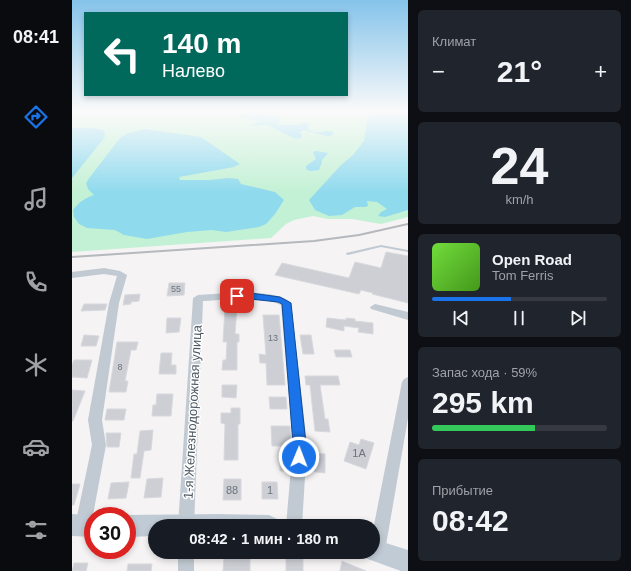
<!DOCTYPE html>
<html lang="ru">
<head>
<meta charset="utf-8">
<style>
	:root { --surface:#171b24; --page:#20242c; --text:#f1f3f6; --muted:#9ea1a6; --line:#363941; --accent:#1a73e8 }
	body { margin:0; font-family:Helvetica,sans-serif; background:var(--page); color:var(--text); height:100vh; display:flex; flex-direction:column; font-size:15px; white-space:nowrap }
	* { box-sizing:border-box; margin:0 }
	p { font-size:13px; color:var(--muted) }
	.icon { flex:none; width:22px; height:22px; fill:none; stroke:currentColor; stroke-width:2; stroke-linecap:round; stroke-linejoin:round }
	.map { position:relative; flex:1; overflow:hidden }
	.panel { display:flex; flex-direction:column; gap:10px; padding:10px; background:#0d0f14; width:223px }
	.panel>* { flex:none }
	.top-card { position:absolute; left:12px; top:12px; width:264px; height:84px; border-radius:0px; box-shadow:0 2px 6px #0003; background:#00695c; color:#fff; overflow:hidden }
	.speed { position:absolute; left:12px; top:507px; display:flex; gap:8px; font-size:20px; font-weight:700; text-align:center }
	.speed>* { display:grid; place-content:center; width:52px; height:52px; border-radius:50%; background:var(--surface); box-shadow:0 2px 6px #0003; line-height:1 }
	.speed .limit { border:6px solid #d22; background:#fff; color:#111 }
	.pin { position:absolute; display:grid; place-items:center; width:34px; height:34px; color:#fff; margin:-17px; border-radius:8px; box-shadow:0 2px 6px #0006 }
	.me { position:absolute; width:44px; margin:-22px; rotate:1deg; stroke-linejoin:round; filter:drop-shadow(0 0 3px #0008) }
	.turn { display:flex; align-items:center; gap:14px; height:84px; padding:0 12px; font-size:18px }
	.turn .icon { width:52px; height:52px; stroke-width:2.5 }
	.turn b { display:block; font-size:28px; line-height:34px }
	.big { font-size:30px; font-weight:700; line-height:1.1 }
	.panel .card { flex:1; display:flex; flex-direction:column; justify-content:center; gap:6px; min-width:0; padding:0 14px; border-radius:6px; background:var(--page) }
	.panel .dial { align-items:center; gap:0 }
	.dial b { font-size:52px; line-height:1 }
	.song { display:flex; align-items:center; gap:12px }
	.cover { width:48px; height:48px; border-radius:6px; background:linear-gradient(135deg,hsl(100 70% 55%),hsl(100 70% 35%)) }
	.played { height:4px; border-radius:2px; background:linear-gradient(90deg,var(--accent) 45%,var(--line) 45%) }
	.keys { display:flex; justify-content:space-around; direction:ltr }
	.heat { display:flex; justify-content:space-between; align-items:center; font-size:22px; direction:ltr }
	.charge { height:6px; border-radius:3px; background:linear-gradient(90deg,#34c759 59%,var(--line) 0) }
	.trip { position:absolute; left:76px; top:519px; width:232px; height:40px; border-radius:20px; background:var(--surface); box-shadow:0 2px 6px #0003; font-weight:700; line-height:40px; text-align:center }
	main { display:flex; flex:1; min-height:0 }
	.tab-bar { display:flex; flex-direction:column; width:72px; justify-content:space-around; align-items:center; background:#090b0e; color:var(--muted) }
	.tab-bar .icon { width:28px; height:28px }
	.tab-bar .selected { color:var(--accent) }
	.tab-bar b { font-size:18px; color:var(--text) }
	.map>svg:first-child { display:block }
</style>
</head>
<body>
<main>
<nav class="tab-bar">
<b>08:41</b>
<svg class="icon selected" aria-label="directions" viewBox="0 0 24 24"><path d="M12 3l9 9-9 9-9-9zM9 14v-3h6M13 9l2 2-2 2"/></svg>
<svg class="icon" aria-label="music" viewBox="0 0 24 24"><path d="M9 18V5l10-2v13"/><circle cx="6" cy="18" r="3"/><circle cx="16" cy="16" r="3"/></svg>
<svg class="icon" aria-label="phone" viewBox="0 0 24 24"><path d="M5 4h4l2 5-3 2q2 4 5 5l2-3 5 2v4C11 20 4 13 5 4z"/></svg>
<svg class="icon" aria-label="climate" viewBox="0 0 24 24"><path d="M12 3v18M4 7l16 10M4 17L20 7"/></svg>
<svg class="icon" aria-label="car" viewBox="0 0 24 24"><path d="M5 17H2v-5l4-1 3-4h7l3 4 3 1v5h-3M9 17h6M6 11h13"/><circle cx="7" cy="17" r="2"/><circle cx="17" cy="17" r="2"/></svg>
<svg class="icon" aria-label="filters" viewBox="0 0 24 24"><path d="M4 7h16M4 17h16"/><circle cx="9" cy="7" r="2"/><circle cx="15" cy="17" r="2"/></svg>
</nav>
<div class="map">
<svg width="336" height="571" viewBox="0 0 336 571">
	<rect width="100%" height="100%" fill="#f5f3f3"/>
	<path fill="#c3f1d5" d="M0 112H336V217L309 224 280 219H256L241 216 222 220 214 224 199 238 0 252Z"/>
	<path fill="#90daee" d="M163 112H193L210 119 205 123 207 125H225L233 122 238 125 235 128C244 137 253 128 262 132L259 136H255L231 130 227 133 230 134 229 138 224 139 195 125 180 126 179 125 188 121 172 118Z
		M299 112H336V210L313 217 306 216 309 212 315 209 305 202 295 201 296 206 293 207H283L270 215 257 216 243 210 237 200 269 165 281 155 292 141 295 121Z
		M0 128H19L32 130 33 137 0 178Z
		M73 129 129 137 168 164 162 167 107 177 108 180H137L157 178 166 179 169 184 203 192 212 200 203 214 194 224 187 227 154 232 140 230 115 232 75 239 52 235 43 230 15 228 7 224 2 217 1 210C7 202 13 198 22 195L16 189 14 183 18 177 48 138 56 133Z
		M244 151 256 153 250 160V162L247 170 238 171 234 169V166L244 159 241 152Z"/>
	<path fill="#cdcfd5" stroke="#d7d9de" d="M314 252 336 256V303L300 294 301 293 289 290 287 294 203 275 210 263 277 278 283 262 309 268Z
		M97 283H113L112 295 95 296Z
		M68 294 67 301 59 302V304L51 305 53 295Z
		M12 304H35L33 310 9 311Z
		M153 307H165L163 334H167V342H165V370H150L151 360H154L155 342H151Z
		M191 315H207L213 385H195L194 363H188L187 354 194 355Z
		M95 318H109L107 332 94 333Z
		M255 318 274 320V318L283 319V321L301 323V334L286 332 287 328 272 326V331L254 327Z
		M12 335 27 336 24 346H9Z
		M228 335H239L242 354H231Z
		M45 342H66L64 350H59L53 381H56L54 392H37Z
		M262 350H278L280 357H264Z
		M89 353H100L99 365H104V374H87Z
		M2 360H20L15 378 0 377V365Z
		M233 376H266L268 385H248L253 419H256L258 432 243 431 238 385H234Z
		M150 385H165L164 398 150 397Z
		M0 390 13 391 1 421H0Z
		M85 394H101L99 416H80L81 405H84Z
		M197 397H214L215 409H198Z
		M159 408H168V424H166V460H152L153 424 149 423V413H159Z
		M35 409H54L52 420H33Z
		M199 426H218L219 446H200Z
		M81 430 79 450 72 451 68 478H59L62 454H65L68 431Z
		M34 433H49L47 447H35Z
		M289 439 302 443 294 469 272 461 278 442 287 445Z
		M236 453 253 454V473L235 471Z
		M208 458H216L217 471H208Z
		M91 478 89 497 72 498 75 479Z
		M152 479H169V500H151Z
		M57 482 54 498 36 499 39 483Z
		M190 482H205L206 499H190Z
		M0 484H8L2 505H0Z
		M214 555 231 556V571H214Z
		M152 558H178V571H151Z
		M270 561 294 571H268Z
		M2 563H16L14 571H0Z
		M56 564H80L79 571H55Z"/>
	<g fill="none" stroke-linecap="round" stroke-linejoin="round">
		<path fill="#c1cad2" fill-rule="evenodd" d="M309 245 336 250V252L309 247 276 255 274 254V253Z"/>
		<path fill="#c1cad2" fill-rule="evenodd" d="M32 268 48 271 55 275 47 303 30 420 34 445 19 526 17 531 11 534 5 531 3 526 20 445 16 420 37 303 45 276 32 274 0 278V272Z
			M172 292C184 293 211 293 219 303L235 444 230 526H214L221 444 209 305C185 294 156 300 131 301L122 526H106L121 298 126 295Z
			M303 304 336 312V320L299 309 298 307Z
			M336 377V418L313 551 311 557 305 559 299 557 297 552H301V530L330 382 332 379Z
			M106 552H122V571H106Z"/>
		<path fill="#c1cbd6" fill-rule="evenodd" d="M0 514 22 516H21V537L0 536Z
			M146 514 197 515 205 519 208 526H83V536L55 537V516H54L55 515Z
			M301 539 336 550V571H329L293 558 290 552H301Z"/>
		<path stroke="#b5b8bd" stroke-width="2" d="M0 257 242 241 287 235 336 224"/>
	</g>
	<linearGradient id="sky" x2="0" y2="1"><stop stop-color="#85c3ea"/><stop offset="0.58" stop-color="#fafafa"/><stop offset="1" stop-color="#fafafa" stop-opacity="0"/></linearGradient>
	<rect width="336" height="192" fill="url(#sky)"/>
	<path fill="#1a73e8" stroke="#114b97" d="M178 293 208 297 219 303 234 444 233 457 231 461 227 463 222 461 220 457 221 444 210 304 206 302 178 299H165L160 296 165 293Z"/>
	<g text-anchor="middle" stroke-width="3" stroke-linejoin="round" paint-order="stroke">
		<g font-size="9" fill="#6b747e">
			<text x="104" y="292">55</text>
			<text x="201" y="341">13</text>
			<text x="48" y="370">8</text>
		</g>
		<g font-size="11" fill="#6b747e">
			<text x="287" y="457">1А</text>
			<text x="160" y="494">88</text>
			<text x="198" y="494">1</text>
		</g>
		<g font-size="13" fill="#4a5661" stroke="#fff">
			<text transform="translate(120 412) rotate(-87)" y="5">1-я Железнодорожная улица</text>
		</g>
	</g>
</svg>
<div class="speed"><div class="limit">30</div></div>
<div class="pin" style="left:165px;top:296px;background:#d93025"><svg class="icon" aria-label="arrive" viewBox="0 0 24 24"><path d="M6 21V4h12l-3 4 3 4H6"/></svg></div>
<svg class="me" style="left:227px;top:457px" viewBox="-20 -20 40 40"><circle r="17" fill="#1a73e8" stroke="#fff" stroke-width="3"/><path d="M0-11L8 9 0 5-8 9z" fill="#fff"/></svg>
<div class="trip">08:42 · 1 мин · 180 m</div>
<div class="top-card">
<div class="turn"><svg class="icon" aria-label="left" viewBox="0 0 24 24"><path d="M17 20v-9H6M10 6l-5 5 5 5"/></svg><div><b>140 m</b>Налево</div></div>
</div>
</div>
<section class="panel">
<div class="card"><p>Климат</p>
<div class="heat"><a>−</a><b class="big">21°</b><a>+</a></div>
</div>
<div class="card dial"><b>24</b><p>km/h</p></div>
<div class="card">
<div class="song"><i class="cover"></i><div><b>Open Road</b><p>Tom Ferris</p></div></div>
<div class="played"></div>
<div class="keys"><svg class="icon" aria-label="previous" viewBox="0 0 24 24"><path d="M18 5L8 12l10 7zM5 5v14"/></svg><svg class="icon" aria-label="pause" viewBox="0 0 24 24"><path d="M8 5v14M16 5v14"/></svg><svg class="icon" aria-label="next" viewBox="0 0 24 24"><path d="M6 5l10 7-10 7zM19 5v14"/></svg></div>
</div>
<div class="card"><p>Запас хода · 59%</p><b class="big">295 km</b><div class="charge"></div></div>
<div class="card"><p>Прибытие</p><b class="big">08:42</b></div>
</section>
</main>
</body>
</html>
